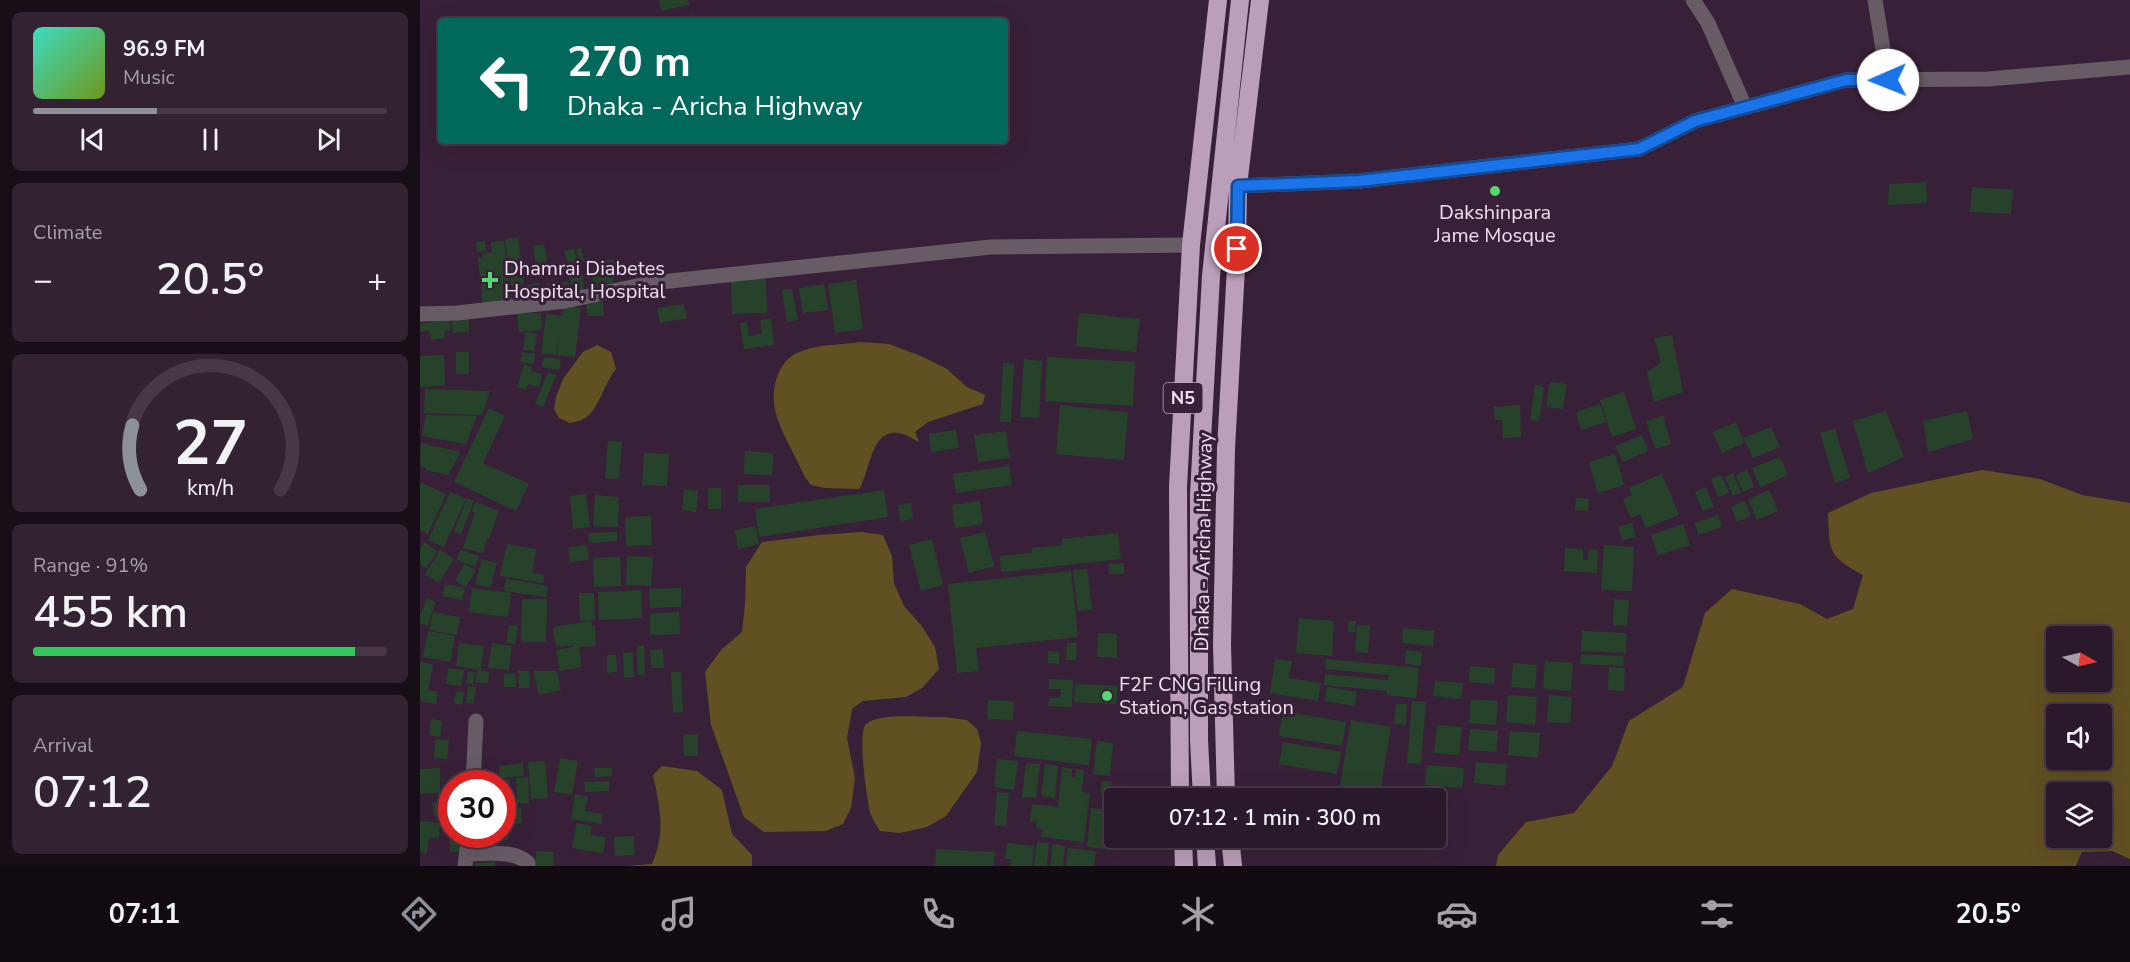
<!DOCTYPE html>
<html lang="en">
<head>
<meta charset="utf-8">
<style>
	:root { --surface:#2a192a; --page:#322232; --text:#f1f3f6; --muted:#a5a0a8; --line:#463847; --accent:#8c9099 }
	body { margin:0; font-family:"Nunito Sans",sans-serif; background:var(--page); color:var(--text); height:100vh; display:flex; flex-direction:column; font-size:22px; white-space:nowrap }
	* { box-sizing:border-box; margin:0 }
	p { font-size:20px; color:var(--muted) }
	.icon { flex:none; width:33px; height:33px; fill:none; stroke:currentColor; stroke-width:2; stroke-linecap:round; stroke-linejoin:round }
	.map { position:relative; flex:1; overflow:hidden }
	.panel { display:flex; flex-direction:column; gap:12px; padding:12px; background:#170e17; width:420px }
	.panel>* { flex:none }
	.guide { position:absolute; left:18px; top:18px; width:570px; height:126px; border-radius:6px; box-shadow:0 6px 24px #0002,0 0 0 2px var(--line); background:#00695c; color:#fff; overflow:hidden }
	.needle { width:39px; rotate:98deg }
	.tools { position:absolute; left:1626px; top:626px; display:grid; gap:12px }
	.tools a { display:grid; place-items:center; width:66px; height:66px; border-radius:6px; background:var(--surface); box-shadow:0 6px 24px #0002,0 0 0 2px var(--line); font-size:30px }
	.speed { position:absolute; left:18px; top:770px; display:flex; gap:12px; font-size:30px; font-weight:700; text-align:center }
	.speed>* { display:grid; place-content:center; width:78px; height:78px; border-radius:50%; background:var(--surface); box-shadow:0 6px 24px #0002,0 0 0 2px var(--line); line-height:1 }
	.speed .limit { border:9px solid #d22; background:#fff; color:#111 }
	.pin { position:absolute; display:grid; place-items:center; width:51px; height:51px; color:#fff; margin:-26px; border:3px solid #fff; border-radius:50%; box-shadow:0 2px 6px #0007 }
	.me { position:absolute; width:66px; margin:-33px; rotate:269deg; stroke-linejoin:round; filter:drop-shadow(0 0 4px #0008) }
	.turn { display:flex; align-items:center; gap:21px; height:126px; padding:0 30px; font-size:27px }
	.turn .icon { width:78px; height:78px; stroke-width:2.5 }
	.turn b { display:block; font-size:42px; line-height:51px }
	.big { font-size:45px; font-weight:600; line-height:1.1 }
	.panel .widget { flex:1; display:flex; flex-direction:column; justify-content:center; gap:9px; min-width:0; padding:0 21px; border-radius:9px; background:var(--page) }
	.panel .dial { align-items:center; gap:0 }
	.dial svg { height:156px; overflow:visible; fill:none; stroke:var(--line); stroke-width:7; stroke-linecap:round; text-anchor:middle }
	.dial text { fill:var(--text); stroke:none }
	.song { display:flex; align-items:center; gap:18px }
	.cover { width:72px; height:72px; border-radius:9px; background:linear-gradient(135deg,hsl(170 70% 55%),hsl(80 70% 35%)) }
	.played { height:6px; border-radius:3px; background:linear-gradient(90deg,var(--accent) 35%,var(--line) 35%) }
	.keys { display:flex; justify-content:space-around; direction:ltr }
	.heat { display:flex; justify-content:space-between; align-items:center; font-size:33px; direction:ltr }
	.charge { height:9px; border-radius:4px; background:linear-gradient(90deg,#34c759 91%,var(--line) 0) }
	.trip { position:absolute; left:684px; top:788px; width:342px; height:60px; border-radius:6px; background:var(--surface); box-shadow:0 6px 24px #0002,0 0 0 2px var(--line); font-weight:600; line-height:60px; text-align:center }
	.tabs { display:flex; height:96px; justify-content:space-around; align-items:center; background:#110a11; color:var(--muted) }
	.tabs .icon { width:42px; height:42px }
	.tabs .on { color:var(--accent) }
	.tabs b { font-size:27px; color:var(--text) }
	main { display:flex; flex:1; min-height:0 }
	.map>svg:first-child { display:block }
</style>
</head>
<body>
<main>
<section class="panel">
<div class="widget">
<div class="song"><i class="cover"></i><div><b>96.9 FM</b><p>Music</p></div></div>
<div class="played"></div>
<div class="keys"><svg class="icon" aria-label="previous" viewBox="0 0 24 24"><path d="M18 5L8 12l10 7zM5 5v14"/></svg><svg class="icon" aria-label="pause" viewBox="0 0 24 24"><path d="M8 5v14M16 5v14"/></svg><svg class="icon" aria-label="next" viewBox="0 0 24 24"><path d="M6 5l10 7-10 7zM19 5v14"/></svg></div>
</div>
<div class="widget"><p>Climate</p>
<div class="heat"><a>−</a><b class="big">20.5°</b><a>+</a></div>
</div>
<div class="widget dial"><svg viewBox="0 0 100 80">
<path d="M14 69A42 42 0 1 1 86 69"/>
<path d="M14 69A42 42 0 0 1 10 36" stroke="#8c9099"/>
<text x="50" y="56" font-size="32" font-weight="700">27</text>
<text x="50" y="72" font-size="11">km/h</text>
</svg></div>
<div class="widget"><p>Range · 91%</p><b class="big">455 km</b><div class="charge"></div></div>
<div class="widget"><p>Arrival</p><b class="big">07:12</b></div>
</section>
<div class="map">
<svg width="1710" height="866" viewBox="0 0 1710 866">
	<rect width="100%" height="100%" fill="#382138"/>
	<path fill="#615022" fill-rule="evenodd" d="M441 342 469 344 501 356 527 369 547 387 565 395 563 404 508 422 495 432 499 442C493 439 484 433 477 433 450 430 450 474 439 489L405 488 391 485 385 477C377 459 361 432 356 414 350 392 356 363 377 353 396 344 420 345 441 342Z
		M177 345 191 352 196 369C185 382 178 411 165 418 160 421 155 422 150 423L139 418 134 409 136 397 143 379 163 352Z
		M1562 470 1620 479 1662 495 1710 503V859L1692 851 1662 852 1656 866H1076L1078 855 1106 822 1154 813 1192 766 1209 721 1263 687 1285 613 1312 589 1380 604 1407 619 1433 609 1443 575C1407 555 1410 552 1408 513L1451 493ZM1636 636H1682V681H1636ZM1636 714H1682V759H1636ZM1636 792H1682V837H1636Z
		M442 532 463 535 472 556 474 583 484 606 501 625 515 647 519 669 502 688 486 697 443 701 432 709 427 738 435 778 431 808 423 824 406 831 344 832 324 817 316 795 291 725 285 672 301 650 322 632 325 604 326 567 342 542 399 535Z
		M524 717 547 720 557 729 561 743 557 772 526 816 507 827 480 833 460 831C457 826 453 820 451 815 447 802 437 732 446 724 461 712 505 718 524 717Z
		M242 766 277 771 302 790 312 834 332 855V866H207L232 864C246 832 240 808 233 775Z"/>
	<path fill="#27422b" d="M239 0H268L269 5 241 11Z
		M273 15 274 21H248V19Z
		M290 141H316V143L289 144Z
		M1506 182 1507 203 1468 205 1469 184Z
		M1552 187 1593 190 1591 214 1550 212Z
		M98 238 104 284 91 286 85 239Z
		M65 241 66 251 57 252 56 242Z
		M84 241 92 301 63 305 58 258H63L62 254 72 252 71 242Z
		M124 244 129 275 118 277 113 246Z
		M161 248 164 261 160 262 156 249Z
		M154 249 160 269 150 271 144 251Z
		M174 259 195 260 193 283 180 282V285L172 284Z
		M162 271 164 293 152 294 149 273Z
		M346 277 347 313 312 314 311 278Z
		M436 280 443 329 415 333 408 284Z
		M148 281 150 294 123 298 122 285Z
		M119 283 121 297 94 301 92 287Z
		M404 284 408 310 383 313 379 288Z
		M372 289 378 320 367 322 362 290Z
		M166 302H183L184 316H167Z
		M264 304 267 318 240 323 237 308Z
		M143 306 161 308 155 357 137 355 139 336 136 355 121 353 126 314 142 316Z
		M121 313 122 330 99 332 97 314Z
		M659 313 720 319 716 352 656 346Z
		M29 318 31 330 24 332 25 338 11 340 9 330 0 332V324Z
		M49 318V332L33 333 32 319Z
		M351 319 354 345 324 349 320 323 327 322 329 336 342 334 340 320Z
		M106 332 117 334 114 351 103 350Z
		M1252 335 1263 392 1234 402 1227 372 1241 363 1234 338Z
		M36 352H49V374H36Z
		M102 352 115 354 114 364 100 362Z
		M24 355 25 386 0 387V356Z
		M124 357 141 359 139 370 122 367Z
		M627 357 715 362 713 406 625 401Z
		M604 359 622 361 619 418 600 417Z
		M583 363 594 364 591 422H580Z
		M104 364 112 367 111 371 122 374 119 387 108 384 106 390 97 387Z
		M128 372 136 375 123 407 115 404Z
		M1130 382 1147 384 1143 409 1126 407Z
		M1115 385 1124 387 1119 421 1110 420Z
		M5 389 70 391 62 415 4 413Z
		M1204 392 1216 429 1192 437 1180 400Z
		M1180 404 1186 422 1161 430 1156 412Z
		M640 405 708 412 704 460 636 454Z
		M1100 405 1101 437 1083 438 1082 420H1075L1074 407Z
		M69 408 85 416 63 463 109 484 96 511 34 482Z
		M1466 411 1484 457 1448 473 1433 421Z
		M1547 411 1553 439 1508 452 1503 421Z
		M6 415 57 416 46 444 2 436Z
		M1243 416 1251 444 1235 449 1226 421Z
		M1316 422 1324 443 1302 453 1293 432Z
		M1351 427 1360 447 1333 458 1324 438Z
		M1415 429 1430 478 1415 483 1400 433Z
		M536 430 539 448 511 452 509 434Z
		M586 431 590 458 558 462 554 435Z
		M1222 435 1228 451 1203 462 1196 446Z
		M188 441 202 442 199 479 185 478Z
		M1 443 41 452 28 475 5 470 6 468 0 466Z
		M325 451 354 453 352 475 324 474Z
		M224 453 249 454 247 486 222 485Z
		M1195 454 1204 485 1178 493 1169 462Z
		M1360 457 1368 475 1340 487 1332 468Z
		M589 466 592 485 536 493 533 474Z
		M1327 470 1334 487 1323 492 1316 475Z
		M1313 473 1321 493 1313 496 1305 477Z
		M1242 474 1259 515 1226 528 1220 514 1211 518 1203 499 1212 495 1209 488Z
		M1301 475 1309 493 1298 497 1291 479Z
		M0 482 26 494 8 534 0 530Z
		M318 485H350V502H318Z
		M1286 487 1294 507 1283 511 1275 492Z
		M288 488H301V509H288Z
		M264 489 278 491 276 512 262 510Z
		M464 490 468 517 339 537 335 509Z
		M1349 490 1358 511 1337 520 1328 499Z
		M30 492 46 499 24 547 8 540Z
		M166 494 170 527 153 529 150 496Z
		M175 495 199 497 198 527 173 526Z
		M47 498 54 501 41 534 34 532Z
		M1156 498 1169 499 1168 511 1155 510Z
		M560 501 563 524 535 528 532 505Z
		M1325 501 1331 516 1317 522 1311 507Z
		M55 502 79 511 69 539 67 538 63 553 43 548 55 512 52 511Z
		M491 503 493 519 480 521 478 505Z
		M1298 515 1302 527 1278 535 1275 523Z
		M231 516 232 545 206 546 205 517Z
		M1212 523 1216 537 1202 540 1198 527Z
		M1263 524 1270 545 1238 555 1231 535Z
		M335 526 339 544 318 549 315 530Z
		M197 532V541L169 543V533Z
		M565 532 574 566 549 573 540 538Z
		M698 533 701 559 581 572 580 556 612 553V548L642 545V539Z
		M512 539 523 585 501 591 489 545Z
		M4 542 17 551 6 568 0 564V548Z
		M87 544 116 549 112 573 125 575 123 583 80 576Z
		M167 545 169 560 150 562 148 547Z
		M1184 545 1214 547 1212 591 1181 590Z
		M1145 548 1163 549V560H1168L1169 549 1178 550 1177 573 1144 571Z
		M20 550 34 559 19 583 5 574Z
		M40 550 59 556 55 567 37 560Z
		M207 556 233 557 231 586 206 585Z
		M200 557 201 586 174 587 173 558Z
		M62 559 77 563 70 588 55 584Z
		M704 563V574H689V564Z
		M44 564 56 570 46 587 35 581Z
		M667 569 672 609 658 611 653 570Z
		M651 571 658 637 556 648 559 671 537 673 528 584Z
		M86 579 128 586 126 597 84 591Z
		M25 584 45 588 42 600 22 596Z
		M52 588 91 593 88 617 49 612Z
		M261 588V607L230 608 229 589Z
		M221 590 222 618 179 620 178 592Z
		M159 593H174L175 620 160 621Z
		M7 598 16 602 7 626 0 623V616Z
		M102 599H127L126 642H101Z
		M1194 599 1209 600 1207 626 1193 625Z
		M13 612 40 617 37 635 9 630Z
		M259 612 260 634 230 635V614Z
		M879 618 914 621 912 656 876 653Z
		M171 621 172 626H175L176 646 159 647 162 667 140 671 136 650 153 647V645L136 647 133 627Z
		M929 621H936L935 632H928Z
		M89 625 98 626 95 644 86 643Z
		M937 625 950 626 948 653 935 651Z
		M983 628 1014 631 1013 646 982 643Z
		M8 631 35 636 30 662 3 657Z
		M1162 631 1207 633 1206 653 1161 651Z
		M678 633 697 634V658L677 657Z
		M39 643 64 646 61 670 36 666Z
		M72 643 92 646 89 670 68 668Z
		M647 643H657L656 660H646Z
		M217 646H224L225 675H218Z
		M243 649 244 668H231L230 650Z
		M986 650 1002 652 1001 666 985 664Z
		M628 651 639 652V664L628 663Z
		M213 652 214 677 204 678 203 653Z
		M1161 654 1204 656 1203 666 1160 664Z
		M187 655H196L197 672 187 673Z
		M855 659 872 661 869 678 901 683 898 701 850 693Z
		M906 659 999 668 996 698 967 695V691L904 685 905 674 968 680 969 675 905 669Z
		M1125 661 1153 663 1151 691 1123 689Z
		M0 662 13 664 8 690 18 692 16 704 0 701Z
		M1093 663 1117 665 1115 689 1091 687Z
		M1050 666 1075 668 1074 684 1049 682Z
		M1189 667 1205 668 1204 691 1188 690Z
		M28 668 44 670 41 686 26 684Z
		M57 670 69 672 68 683 55 682Z
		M48 671 55 672 53 684 46 683Z
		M98 671H109L110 688H99Z
		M113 671H137L141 690 119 695Z
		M251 672H261L263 712 253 713Z
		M96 673V687H84V674Z
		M629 679 653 680 652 707 628 706 629 698H640L641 689H629Z
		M1015 681 1043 683 1041 699 1013 696Z
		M655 684 698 686 696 704 654 702Z
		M48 686 56 687 53 704 46 703Z
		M907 687 937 692 935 706 905 701Z
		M36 691 44 692 42 705 34 703Z
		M1088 695 1117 697 1115 725 1086 722Z
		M1129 695 1152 697 1150 723 1127 722Z
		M1051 699 1078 701 1076 725 1049 723Z
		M568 700 594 701 593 720 567 719Z
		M992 701 1006 702 1001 764 987 763Z
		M976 704H987L986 725 974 724Z
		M863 711 926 722 922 746 859 736Z
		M11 719 22 721 20 737 9 735Z
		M931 720 971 727 959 798H918Z
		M1017 725 1042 727 1039 755 1014 753Z
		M1050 729 1078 731 1076 752 1048 750Z
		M597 731 672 739 669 765 594 756Z
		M1090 731 1120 733 1118 758 1088 755Z
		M278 734V756H264L263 735Z
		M15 739 29 740 27 759 14 758Z
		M677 741 693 743 690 776 673 774Z
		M863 742 921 752 917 774 859 764Z
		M140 758 158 761 152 795 134 792Z
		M577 759 598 761 594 790 574 787Z
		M125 761 128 798 111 799 108 762Z
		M1056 762 1087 764 1085 786 1054 783Z
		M103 763 104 776 80 778 79 766Z
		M606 763 620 764 616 798 602 797Z
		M625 764 638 766 635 798 621 796Z
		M1007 765 1044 768 1042 788 1005 785Z
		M642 767 652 769V777L655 778 656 769 664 770 662 792 670 793 664 842 621 837 623 829 616 828 617 821H610L612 804 638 807Z
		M20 768V793L0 794V769Z
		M174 768H192V776L175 777Z
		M76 775 77 783H62V777Z
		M108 777 109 803H97L96 778Z
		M89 779 91 796H94L95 806H82V783H78V780Z
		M189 781V791L165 792 164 782Z
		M682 781 692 782 690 794 680 793Z
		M857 786 888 791 887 798H855Z
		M577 792 589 793 586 826 574 825Z
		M155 794 168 797 165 811 183 814 181 824 151 819Z
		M32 801V814L14 816 12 803Z
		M101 808 102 823 82 825V809Z
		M671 808 690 810 686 849 667 847Z
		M28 816H32V834H42L43 851 30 852Z
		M0 821 20 823 19 838 9 837 7 853 0 852Z
		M157 823 172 826 170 835 186 837 183 853 152 848Z
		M82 827H87L88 840 79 841V834H82Z
		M214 836 215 855 195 856 194 837Z
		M848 837H909L908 843 848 840Z
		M617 842 629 843 627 866H614Z
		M587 843 614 846 612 866H590L591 859H585Z
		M633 844 645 846 643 866H630Z
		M648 848 676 851 674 866H646Z
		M516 849 575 852 574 866H515Z
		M116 851 134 852 133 866H115Z
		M75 862V866H55V863Z"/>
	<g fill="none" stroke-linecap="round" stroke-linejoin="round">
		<path stroke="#675b66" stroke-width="15" d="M1273 0 1288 23 1325 107
			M1455 0 1468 80
			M818 186 939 181 1219 149 1275 121 1426 80 1568 79 1710 67
			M0 314 37 313 145 301 231 283 571 247 771 245
			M53 783 56 721
			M47 854C64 854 94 849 108 863V866
			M45 866 49 834"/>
		<path stroke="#bb9eb9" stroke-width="18" d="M760 798 758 487 771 245 798 0
			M782 798 779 740V494L791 276 820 0
			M806 798 802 644 806 449 817 249 818 186 840 0
			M763 837 764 866
			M785 837 787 866
			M810 837 813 866"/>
	</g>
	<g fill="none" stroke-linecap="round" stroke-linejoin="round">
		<g stroke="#114b97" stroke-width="15">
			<path id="route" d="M817 249 818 186 939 181 1219 149 1275 121 1426 80H1468"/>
		</g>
		<use href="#route" stroke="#1a73e8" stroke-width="10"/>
	</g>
	<g fill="#55d672" stroke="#382138" stroke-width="2">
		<circle cx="1075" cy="191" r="6"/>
		<path d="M67 271h6v6h6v6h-6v6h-6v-6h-6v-6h6z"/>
		<circle cx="687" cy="696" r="6"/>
	</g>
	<g text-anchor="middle" stroke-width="6" stroke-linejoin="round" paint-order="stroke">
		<rect fill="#382138" stroke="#b8a7b7" stroke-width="1.5" x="743.5" y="383" width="39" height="30" rx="4.5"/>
		<g font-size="18" font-weight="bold" fill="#efe0ee">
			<text x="763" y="404">N5</text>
		</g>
		<g font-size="20" fill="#efe0ee" stroke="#382138" text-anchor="start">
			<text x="1075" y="219" text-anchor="middle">Dakshinpara<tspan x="1075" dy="23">Jame Mosque</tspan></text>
			<text x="84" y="275">Dhamrai Diabetes<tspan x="84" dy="23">Hospital, Hospital</tspan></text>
			<text x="699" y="691">F2F CNG Filling<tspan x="699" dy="23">Station, Gas station</tspan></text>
		</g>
		<g font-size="20" fill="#efe0ee" stroke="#382138">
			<text transform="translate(783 542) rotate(-89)" y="7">Dhaka - Aricha Highway</text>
		</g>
	</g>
</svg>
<div class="tools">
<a><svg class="needle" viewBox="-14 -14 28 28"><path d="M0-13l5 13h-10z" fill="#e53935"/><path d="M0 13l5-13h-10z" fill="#a5a0a8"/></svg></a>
<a><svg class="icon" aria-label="sound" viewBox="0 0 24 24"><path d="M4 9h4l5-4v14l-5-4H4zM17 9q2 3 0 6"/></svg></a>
<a><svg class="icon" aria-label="layers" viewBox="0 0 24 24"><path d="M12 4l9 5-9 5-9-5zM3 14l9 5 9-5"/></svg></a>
</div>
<div class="speed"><div class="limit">30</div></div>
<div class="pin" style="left:817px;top:249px;background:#d93025"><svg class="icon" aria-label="arrive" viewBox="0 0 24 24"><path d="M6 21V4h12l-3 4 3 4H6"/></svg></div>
<svg class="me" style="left:1468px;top:80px" viewBox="-20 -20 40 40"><circle r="19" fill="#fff"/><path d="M0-13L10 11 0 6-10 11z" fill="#1a73e8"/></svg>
<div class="trip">07:12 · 1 min · 300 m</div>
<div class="guide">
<div class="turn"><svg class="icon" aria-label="left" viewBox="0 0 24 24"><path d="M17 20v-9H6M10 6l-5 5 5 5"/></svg><div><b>270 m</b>Dhaka - Aricha Highway</div></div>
</div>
</div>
</main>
<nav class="tabs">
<b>07:11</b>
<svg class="icon on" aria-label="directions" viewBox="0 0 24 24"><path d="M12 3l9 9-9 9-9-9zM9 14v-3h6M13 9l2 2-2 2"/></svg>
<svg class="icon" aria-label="music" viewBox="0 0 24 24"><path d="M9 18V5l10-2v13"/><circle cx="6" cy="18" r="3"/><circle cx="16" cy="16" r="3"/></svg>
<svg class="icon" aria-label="phone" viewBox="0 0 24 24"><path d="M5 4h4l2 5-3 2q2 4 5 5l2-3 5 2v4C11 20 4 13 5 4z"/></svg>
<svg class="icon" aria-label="climate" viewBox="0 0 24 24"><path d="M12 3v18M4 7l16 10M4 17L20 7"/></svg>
<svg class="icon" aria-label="car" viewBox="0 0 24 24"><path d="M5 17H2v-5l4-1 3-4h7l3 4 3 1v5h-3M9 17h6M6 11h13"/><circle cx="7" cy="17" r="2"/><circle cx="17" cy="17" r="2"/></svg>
<svg class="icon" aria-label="filters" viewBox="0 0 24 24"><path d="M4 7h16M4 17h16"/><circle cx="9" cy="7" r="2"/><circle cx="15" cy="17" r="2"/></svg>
<b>20.5°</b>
</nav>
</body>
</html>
